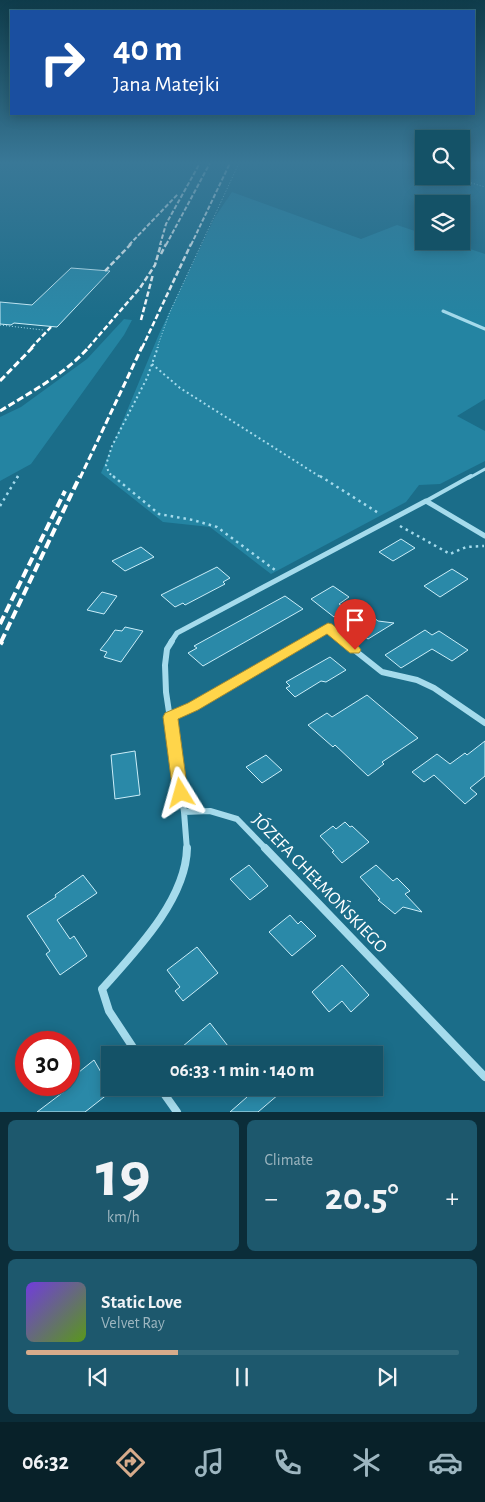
<!DOCTYPE html>
<html lang="en">
<head>
<meta charset="utf-8">
<style>
	:root { --surface:#145267; --page:#1d586d; --text:#f1f3f6; --muted:#9db6c0; --line:#33697b; --accent:#d6ab8b }
	body { margin:0; font-family:"Alegreya Sans",sans-serif; background:var(--page); color:var(--text); height:100vh; display:flex; flex-direction:column; font-size:19px; white-space:nowrap }
	* { box-sizing:border-box; margin:0 }
	p { font-size:16px; color:var(--muted) }
	.icon { flex:none; width:28px; height:28px; fill:none; stroke:currentColor; stroke-width:2; stroke-linecap:round; stroke-linejoin:round }
	.map { position:relative; height:1112px; overflow:hidden }
	.panel { display:flex; flex-direction:column; gap:8px; padding:8px; background:#0b2d39; flex:1 }
	.panel>* { flex:none }
	.banner { position:absolute; left:10px; top:10px; width:465px; height:105px; border-radius:0px; box-shadow:0 2px 12px #0003,0 0 0 1px var(--line); background:#1a4fa0; color:#fff; overflow:hidden }
	.fabs { position:absolute; left:415px; top:130px; display:grid; gap:10px }
	.fabs a { display:grid; place-items:center; width:55px; height:55px; border-radius:0px; background:var(--surface); box-shadow:0 2px 12px #0003,0 0 0 1px var(--line); font-size:25px }
	.speed { position:absolute; left:15px; top:1031px; display:flex; gap:10px; font-size:25px; font-weight:700; text-align:center }
	.speed>* { display:grid; place-content:center; width:65px; height:65px; border-radius:50%; background:var(--surface); box-shadow:0 2px 12px #0003,0 0 0 1px var(--line); line-height:1 }
	.speed .limit { border:8px solid #d22; background:#fff; color:#111 }
	.pin { position:absolute; display:grid; place-items:center; width:42px; height:42px; color:#fff; margin:-51px -21px; border-radius:50% 50% 50% 0; rotate:-45deg; box-shadow:0 0 5px #0007 }
	.pin .icon { rotate:45deg }
	.me { position:absolute; width:55px; margin:-28px; rotate:352deg; stroke-linejoin:round; filter:drop-shadow(0 0 4px #0008) }
	.turn { display:flex; align-items:center; gap:18px; height:105px; padding:0 20px; font-size:22px }
	.turn .icon { width:65px; height:65px; stroke-width:2.5 }
	.turn b { display:block; font-size:35px; line-height:42px }
	.big { font-size:38px; font-weight:700; line-height:1.1 }
	.panel .card { flex:1; display:flex; flex-direction:column; justify-content:center; gap:8px; min-width:0; padding:0 18px; border-radius:8px; background:var(--page) }
	.panel .dial { align-items:center; gap:0 }
	.dial b { font-size:65px; line-height:1 }
	.song { display:flex; align-items:center; gap:15px }
	.cover { width:60px; height:60px; border-radius:8px; background:linear-gradient(135deg,hsl(260 70% 55%),hsl(90 70% 35%)) }
	.played { height:5px; border-radius:2px; background:linear-gradient(90deg,var(--accent) 35%,var(--line) 35%) }
	.keys { display:flex; justify-content:space-around; direction:ltr }
	.heat { display:flex; justify-content:space-between; align-items:center; font-size:28px; direction:ltr }
	.panel .tiles { flex:1; display:grid; gap:8px; grid-template-columns:1fr 1fr }
	.card:last-child { grid-column:span 2 }
	.trip { position:absolute; left:101px; top:1046px; width:282px; height:50px; border-radius:0px; background:var(--surface); box-shadow:0 2px 12px #0003,0 0 0 1px var(--line); font-weight:700; line-height:50px; text-align:center }
	.tab-bar { display:flex; height:80px; justify-content:space-around; align-items:center; background:#082129; color:var(--muted) }
	.tab-bar .icon { width:35px; height:35px }
	.tab-bar .selected { color:var(--accent) }
	.tab-bar b { font-size:22px; color:var(--text) }
	.map>svg:first-child { display:block }
</style>
</head>
<body>
<div class="map">
<svg width="485" height="1112" viewBox="0 0 485 1112">
	<rect width="100%" height="100%" fill="#1b6d89"/>
	<path fill="#2484a2" d="M232 192 361 239 397 225 424 234V241H446L485 254V399L457 416 485 431V461L440 484 419 485 406 502 271 574 210 527 163 522 101 473 159 334 215 217Z
		M124 319 132 320 124 335 31 464 0 481V417L21 407 87 359Z"/>
	<path fill="#2a89a8" stroke="#cbeef9" d="M71 268 110 271 57 327 14 323 11 325 0 324V302L32 305Z
		M401 539 415 548 393 561 379 552Z
		M141 547 154 557 125 571 112 561Z
		M217 567 230 578 223 582 225 584 185 605 183 603 175 607 161 595Z
		M452 569 468 579 440 597 424 586Z
		M333 586 349 597 339 604 364 622 373 617 378 621 394 623 368 639 337 615 334 617 311 599Z
		M102 592 117 596 104 614 87 610Z
		M285 596 303 609 203 666 188 653 197 648 194 646Z
		M125 627 143 631 121 662 104 657 107 652 100 650 108 640 115 630 122 631Z
		M425 630 432 635 439 631 468 650 452 661 432 649 401 668 385 655Z
		M330 657 346 670 326 682 321 681 295 697 286 688 290 686 286 682Z
		M367 695 418 738 382 762 384 764 368 776 335 745 333 747 308 725 327 713 332 717Z
		M485 741V776L470 788 477 794 465 804 434 775 424 782 412 772 437 754 450 764 465 753 467 755Z
		M135 751 140 795 115 799 111 755Z
		M266 755 282 770 262 783 246 767Z
		M345 822 350 827 352 826 369 842 342 863 332 852 334 851 320 836 333 826 336 829Z
		M249 865 268 886 250 900 230 879Z
		M376 865 393 881 397 878 410 891 405 894 422 912 403 907 395 914 378 900 380 899 360 877Z
		M83 875 97 893 57 920 70 939 74 936 87 956 60 975 46 954 50 951 27 916 56 897 55 895Z
		M290 915 298 924 301 921 316 936 292 956 269 932Z
		M197 947 218 973 183 1001 175 991 180 987 167 970Z
		M342 965 369 995 351 1012 342 1001 329 1012 312 992Z
		M210 1023 235 1055H189L182 1047Z
		M94 1060 110 1088 113 1090 85 1112H37L70 1087 69 1080Z
		M254 1088H286L258 1112H230L247 1097 246 1095Z"/>
	<g fill="none" stroke-linecap="round" stroke-linejoin="round">
		<path stroke="#a5dbec" stroke-width="1" stroke-dasharray="1 2" stroke-linecap="butt" d="M404 163 424 169
			M448 176 485 187
			M0 325 43 330
			M157 348 169 314 239 163"/>
		<path stroke="#a5dbec" stroke-width="2" stroke-dasharray="2 3" stroke-linecap="butt" d="M152 364 180 388 322 478
			M17 478 19 475
			M115 478 109 473 106 465 112 446 147 378 158 347"/>
		<path stroke="#a5dbec" stroke-width="2.5" stroke-dasharray="2.5 4" stroke-linecap="butt" d="M113 476 159 514 193 520 217 527 275 570
			M320 476 380 514
			M0 506 18 476
			M400 526 450 554 466 547 484 546"/>
		<path stroke="#a5dbec" stroke-width="3" d="M469 478 485 469"/>
		<path stroke="#a5dbec" stroke-width="4" d="M426 501 471 476"/>
		<path stroke="#a5dbec" stroke-width="3" d="M443 311 485 329"/>
		<path stroke="#a5dbec" stroke-width="5" d="M171 642 177 633 426 501 485 536
			M304 642 328 628 345 642"/>
		<path stroke="#a5dbec" stroke-width="6" d="M172 641 167 649 165 665 166 692 184 812 210 811 237 819 267 850
			M343 641 382 672 417 680 434 688 485 723
			M170 717 193 706 306 641
			M184 812 187 850"/>
		<path stroke="#a5dbec" stroke-width="8" d="M265 848 485 1077
			M138 1055 109 1011 102 989C135 952 186 900 187 848
			M160 1088 177 1112"/>
		<path stroke="#fff" stroke-width="2" stroke-dasharray="4.5 2" stroke-linecap="butt" d="M129 245 178 194
			M160 245 166 224 200 163
			M166 245 210 163
			M191 245 230 163"/>
		<path stroke="#fff" stroke-width="2.5" stroke-dasharray="5.5 2.5" stroke-linecap="butt" d="M161 254 166 244
			M105 271 131 244
			M141 320 153 274
			M31 348 51 327
			M88 348 140 288 155 265 161 244
			M142 348 191 244"/>
		<path stroke="#fff" stroke-width="3" stroke-dasharray="7 3" stroke-linecap="butt" d="M0 381 33 347
			M0 411C31 392 65 374 89 347
			M80 478 142 347"/>
		<path stroke="#fff" stroke-width="4" stroke-dasharray="9 4" stroke-linecap="butt" d="M0 624 65 491
			M1 642 80 476"/>
		<path stroke="#fff" stroke-width="5" stroke-dasharray="11 5" stroke-linecap="butt" d="M0 644 2 641"/>
	</g>
	<linearGradient id="sky" x2="0" y2="1"><stop stop-color="#0f3c4b"/><stop offset="0.51" stop-color="#397897"/><stop offset="1" stop-color="#397897" stop-opacity="0"/></linearGradient>
	<rect width="485" height="319" fill="url(#sky)"/>
	<path fill="#ffd54a" stroke="#a68a30" d="M328 623 332 624 359 647 361 650 359 653H350L327 634 198 710 178 719 188 793 186 798 181 800 175 798 173 793 163 717 165 713 188 703Z"/>
	<g text-anchor="middle" stroke-width="5" stroke-linejoin="round" paint-order="stroke">
		<g font-size="18" fill="#fff" stroke="#1b6d89">
			<text transform="translate(320 883) rotate(46)" y="6">JÓZEFA CHEŁMOŃSKIEGO</text>
		</g>
	</g>
</svg>
<div class="fabs">
<a><svg class="icon" aria-label="search" viewBox="0 0 24 24"><circle cx="10" cy="10" r="6"/><path d="M15 15l6 6"/></svg></a>
<a><svg class="icon" aria-label="layers" viewBox="0 0 24 24"><path d="M12 4l9 5-9 5-9-5zM3 14l9 5 9-5"/></svg></a>
</div>
<div class="speed"><div class="limit">30</div></div>
<div class="pin" style="left:355px;top:650px;background:#d93025"><svg class="icon" aria-label="arrive" viewBox="0 0 24 24"><path d="M6 21V4h12l-3 4 3 4H6"/></svg></div>
<svg class="me" style="left:181px;top:793px" viewBox="-20 -20 40 40"><path d="M0-17L14 15 0 8-14 15z" fill="#ffd54a" stroke="#fff" stroke-width="4"/></svg>
<div class="trip">06:33 · 1 min · 140 m</div>
<div class="banner">
<div class="turn"><svg class="icon" aria-label="right" viewBox="0 0 24 24"><path d="M7 20v-9h11M14 6l5 5-5 5"/></svg><div><b>40 m</b>Jana Matejki</div></div>
</div>
</div>
<section class="panel">
<div class="tiles">
<div class="card dial"><b>19</b><p>km/h</p></div>
<div class="card"><p>Climate</p>
<div class="heat"><a>−</a><b class="big">20.5°</b><a>+</a></div>
</div>
<div class="card">
<div class="song"><i class="cover"></i><div><b>Static Love</b><p>Velvet Ray</p></div></div>
<div class="played"></div>
<div class="keys"><svg class="icon" aria-label="previous" viewBox="0 0 24 24"><path d="M18 5L8 12l10 7zM5 5v14"/></svg><svg class="icon" aria-label="pause" viewBox="0 0 24 24"><path d="M8 5v14M16 5v14"/></svg><svg class="icon" aria-label="next" viewBox="0 0 24 24"><path d="M6 5l10 7-10 7zM19 5v14"/></svg></div>
</div>
</div>
</section>
<nav class="tab-bar">
<b>06:32</b>
<svg class="icon selected" aria-label="directions" viewBox="0 0 24 24"><path d="M12 3l9 9-9 9-9-9zM9 14v-3h6M13 9l2 2-2 2"/></svg>
<svg class="icon" aria-label="music" viewBox="0 0 24 24"><path d="M9 18V5l10-2v13"/><circle cx="6" cy="18" r="3"/><circle cx="16" cy="16" r="3"/></svg>
<svg class="icon" aria-label="phone" viewBox="0 0 24 24"><path d="M5 4h4l2 5-3 2q2 4 5 5l2-3 5 2v4C11 20 4 13 5 4z"/></svg>
<svg class="icon" aria-label="climate" viewBox="0 0 24 24"><path d="M12 3v18M4 7l16 10M4 17L20 7"/></svg>
<svg class="icon" aria-label="car" viewBox="0 0 24 24"><path d="M5 17H2v-5l4-1 3-4h7l3 4 3 1v5h-3M9 17h6M6 11h13"/><circle cx="7" cy="17" r="2"/><circle cx="17" cy="17" r="2"/></svg>
</nav>
</body>
</html>
